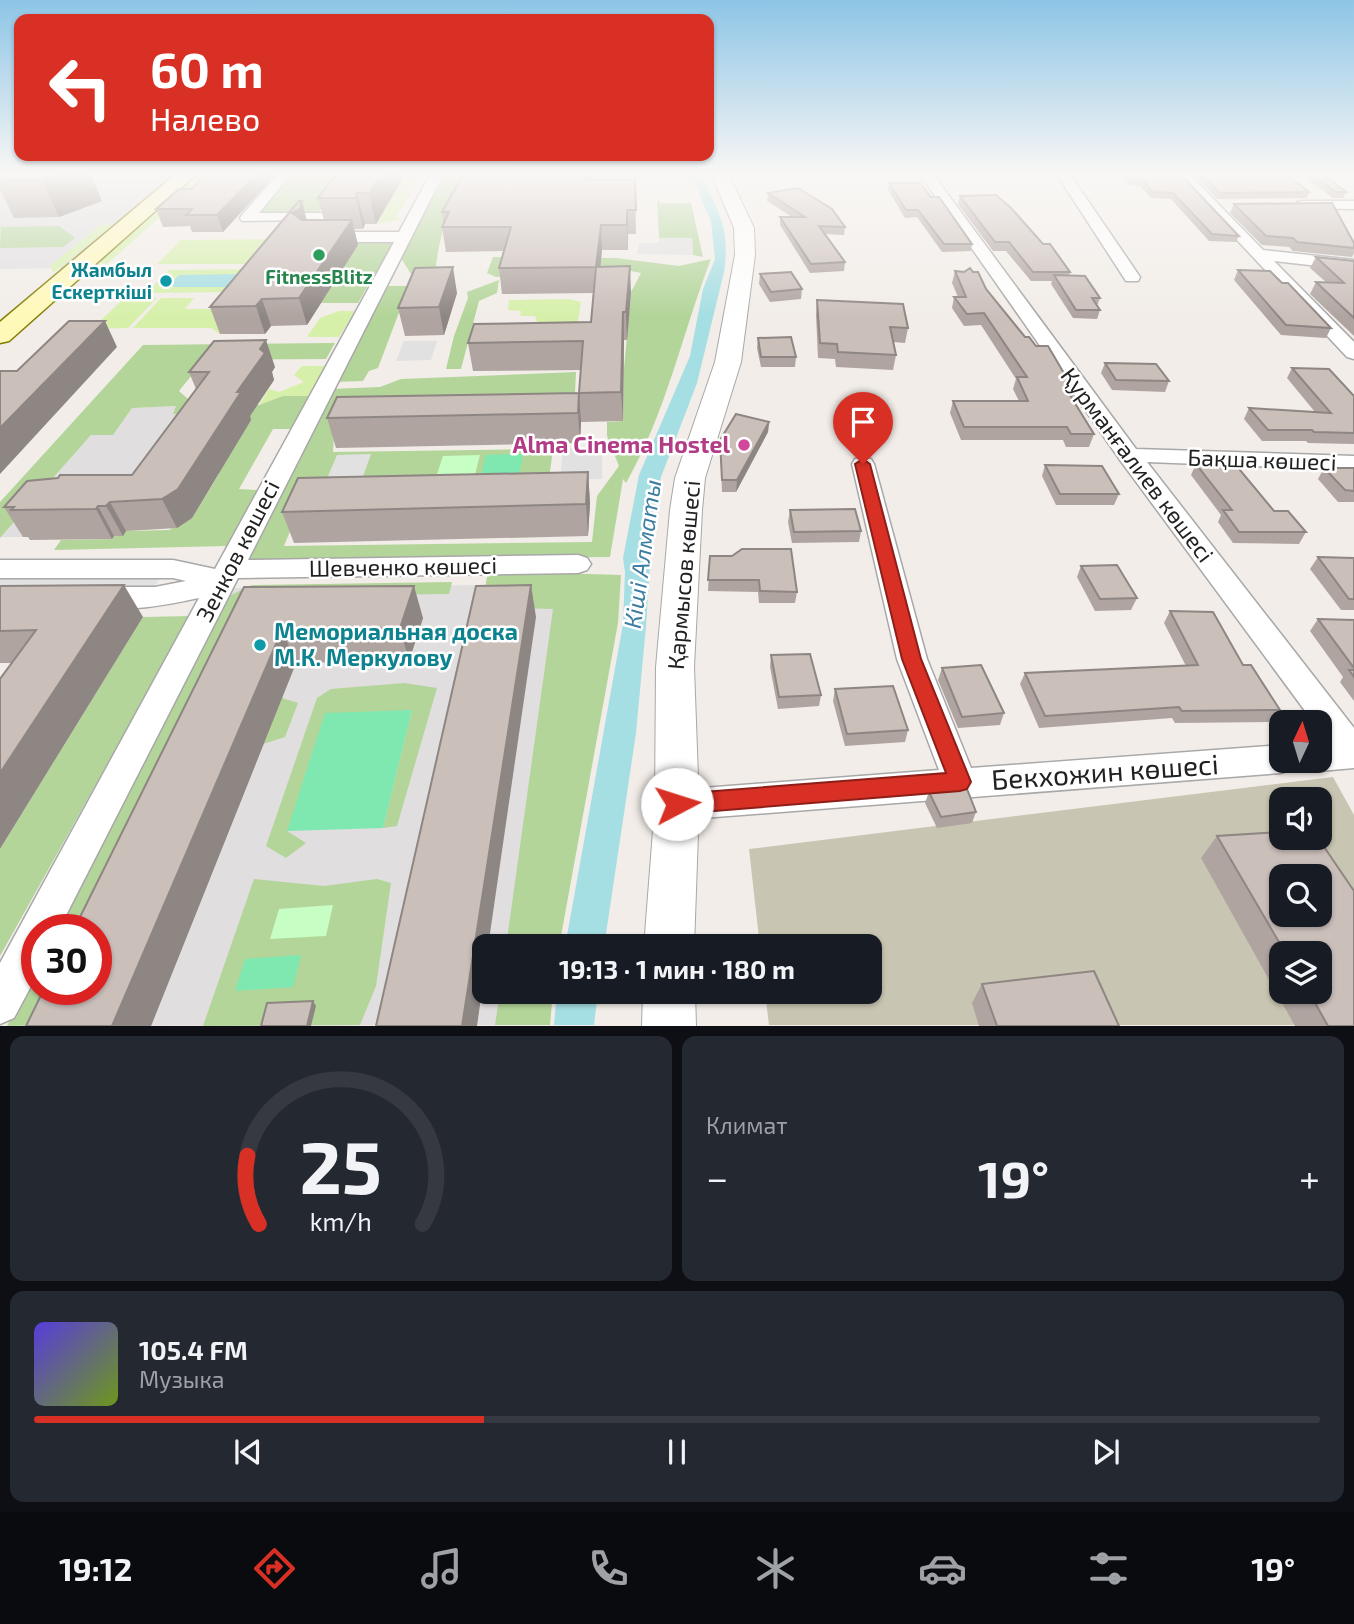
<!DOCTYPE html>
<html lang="ru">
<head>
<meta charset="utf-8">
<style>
	:root { --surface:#171b24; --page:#242831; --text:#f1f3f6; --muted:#9ea1a6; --line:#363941; --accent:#d93025 }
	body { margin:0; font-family:"Exo 2",sans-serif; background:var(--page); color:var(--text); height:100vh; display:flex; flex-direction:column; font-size:26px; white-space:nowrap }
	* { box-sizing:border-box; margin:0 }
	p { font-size:23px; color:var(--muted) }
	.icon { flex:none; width:38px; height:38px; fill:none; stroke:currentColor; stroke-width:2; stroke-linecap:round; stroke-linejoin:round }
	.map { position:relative; height:1026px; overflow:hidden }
	.panel { display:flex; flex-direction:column; gap:10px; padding:10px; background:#0d0f14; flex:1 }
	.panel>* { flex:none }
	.hud { position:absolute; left:14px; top:14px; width:700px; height:147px; border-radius:14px; box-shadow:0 2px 5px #0004; background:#d93025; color:#fff; overflow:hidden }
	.needle { width:46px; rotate:4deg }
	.controls { position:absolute; left:1269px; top:710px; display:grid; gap:14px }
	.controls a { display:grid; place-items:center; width:63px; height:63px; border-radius:14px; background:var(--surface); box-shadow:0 2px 5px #0004; font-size:35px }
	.speed { position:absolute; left:21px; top:914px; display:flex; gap:14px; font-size:35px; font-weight:700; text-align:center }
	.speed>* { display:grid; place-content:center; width:91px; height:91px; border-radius:50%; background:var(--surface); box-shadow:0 2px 5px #0004; line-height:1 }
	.speed .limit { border:10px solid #d22; background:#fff; color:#111 }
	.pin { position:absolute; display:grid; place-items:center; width:60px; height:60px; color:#fff; margin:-72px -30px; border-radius:50% 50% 50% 0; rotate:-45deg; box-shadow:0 0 7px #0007 }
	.pin .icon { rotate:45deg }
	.me { position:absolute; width:77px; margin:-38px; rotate:85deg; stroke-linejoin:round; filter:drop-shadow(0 0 5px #0008) }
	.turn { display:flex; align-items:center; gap:24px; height:147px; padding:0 21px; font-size:32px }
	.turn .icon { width:91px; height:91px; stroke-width:2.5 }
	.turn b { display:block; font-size:49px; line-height:60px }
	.big { font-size:52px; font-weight:700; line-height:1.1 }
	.panel .card { flex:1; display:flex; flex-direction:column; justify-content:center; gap:10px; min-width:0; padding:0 24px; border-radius:14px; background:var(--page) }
	.panel .dial { align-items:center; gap:0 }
	.dial svg { height:182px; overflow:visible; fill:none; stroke:var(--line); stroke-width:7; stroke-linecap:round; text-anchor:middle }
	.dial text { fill:var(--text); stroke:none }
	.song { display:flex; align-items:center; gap:21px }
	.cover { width:84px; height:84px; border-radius:10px; background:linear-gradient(135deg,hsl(250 70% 55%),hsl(80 70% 35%)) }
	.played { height:7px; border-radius:4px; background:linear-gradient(90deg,var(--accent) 35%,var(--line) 35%) }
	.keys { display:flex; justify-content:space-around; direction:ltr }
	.heat { display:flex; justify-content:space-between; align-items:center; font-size:38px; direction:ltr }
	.panel .tiles { flex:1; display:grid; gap:10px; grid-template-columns:1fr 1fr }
	.card:last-child { grid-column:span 2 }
	.trip { position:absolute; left:472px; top:934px; width:410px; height:70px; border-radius:14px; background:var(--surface); box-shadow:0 2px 5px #0004; font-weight:700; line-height:70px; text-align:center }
	.tabs { display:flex; height:112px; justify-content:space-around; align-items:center; background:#090b0e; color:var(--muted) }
	.tabs .icon { width:49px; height:49px }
	.tabs .active { color:var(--accent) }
	.tabs b { font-size:32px; color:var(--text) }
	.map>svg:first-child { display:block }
</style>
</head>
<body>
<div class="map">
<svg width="1354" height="1026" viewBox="0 0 1354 1026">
	<rect width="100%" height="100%" fill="#f2ede8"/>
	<path fill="#e0dedf" d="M0 173H179L64 268 0 269Z
		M177 406 173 413H218L181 462 45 511 23 537H1L91 435 113 434 132 408Z
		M573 584 530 947H485V992H525L521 1025 13 1026 37 989H96V929L231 588Z"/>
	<path fill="#c8c5b2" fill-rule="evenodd" d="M1333 777 1354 815V1025H769L765 992H870V947H760L749 849ZM1281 800H1320V838H1281ZM1281 877H1320V915H1281ZM1281 954H1320V992H1281Z"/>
	<path fill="#d6f0aa" d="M199 173H209L107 264 98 262Z
		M406 173H423L396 217 403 219 376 224Z
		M101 225H112L53 273 51 265Z
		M286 239 266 264H157L181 240Z
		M255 269 237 292 146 293 169 270Z
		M133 298H157L128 328 92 329 121 301Z
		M161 298H194L185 309H240L220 334 211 328H133Z
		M569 299 581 302 577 326 540 330 535 316H520L521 311 508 310 509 300Z
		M339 311H355L339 337H307L320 318Z
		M302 366H326L309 396H283L259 405 269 389 279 392 304 382 294 375Z"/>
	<path fill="#b3d599" d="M292 173H350L317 214 255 215Z
		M446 173H471C448 213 441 226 435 272L411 274 401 258Z
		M659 199 660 203H691L703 257 693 255 692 238H659L657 202Z
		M59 226 75 238 63 247 0 248 1 227Z
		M395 239 358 303H321L361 240Z
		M493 257 616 258 679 266 711 259C682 334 666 413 626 483L623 479 610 557 243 561 331 389 380 387 401 379 576 372 574 415 334 434 333 452 553 449 548 487 299 509 284 546 592 542 597 496 619 466 607 436V422L623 421 624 369 631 292 641 273 610 267 593 276 496 277 487 273Z
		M499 280 497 293 479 301 461 369H446L454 336 468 298 467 292Z
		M383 286H409L378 368 369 371 363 381 334 382Z
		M335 343 326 359 204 360 179 391 195 405H259L283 396H309L291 429H273L239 489 258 490 227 546 54 550 61 540 112 539 114 536H123L126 531 169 530 192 518 219 474 217 413 173 414 176 406 132 408 113 435H91L0 538V502L143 345Z
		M488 571 621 575 618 623 559 947H506L553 609 482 607Z
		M452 582 449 594 267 596 96 929H57L227 597 252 585Z
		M190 616 0 956V849L143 617Z
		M404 683 437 688 397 826 383 828 412 710 287 831 306 843 286 858 266 846 317 698 331 689Z
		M282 698 298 703 285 737 263 744Z
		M254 879 324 886 377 879 391 883 376 986 360 1025 203 1026Z
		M37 968V989H73L55 1025 7 1026Z
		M500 992H553L550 1025H495Z"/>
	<path fill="#c6fec3" d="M480 455 474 479 435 480 443 456Z
		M333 905 326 936 270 939 279 909Z"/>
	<path fill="#7fe8b1" d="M523 454 519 478 480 479 486 455Z
		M412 710 383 828 287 831 325 713Z
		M301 955 293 987 235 991 245 959Z"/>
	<path fill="#e1e1e1" d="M659 238H692L693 255 637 254 639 243H659Z
		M404 341H437L431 360 396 361Z
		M602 447V479L560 480 563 448Z
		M371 454 361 482 325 483 337 455Z
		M0 573 162 575 152 591 0 592Z"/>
	<path fill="#a5dee3" d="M690 173H702C717 215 731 224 724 272L697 383 661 477 653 515 646 626 636 733 604 947H565L623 624 625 572 623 558 639 475 690 356 703 289 715 259 711 221Z
		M241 274 230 287H167L179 275Z
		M557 992H598L594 1025H554Z"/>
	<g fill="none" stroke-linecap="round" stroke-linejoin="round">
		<g stroke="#a8a8a8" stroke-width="3">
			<path id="minor" d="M279 173H292L259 213H325L332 217 330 220 242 221 240 218 242 215Z
				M431 173H444L248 560 578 555 587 558 591 564 587 570 578 573 238 578 59 929H37V975L14 1018 0 1024V963L199 598C165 605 124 614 89 604L85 597 89 590 99 587H155L186 581 173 578H0V560H173L215 569 394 242H322L314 237 322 232H399Z
				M919 173H932L1136 449 1354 456V470L1147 462 1354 728V768L1320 771 1308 767 1306 761H1320V743L1328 742 1320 730V723H1314L1120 460Z
				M1056 173H1069L1140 277 1138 281H1126Z
				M1174 173H1188L1263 250 1354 260V270L1274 261 1354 342V359L1347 357Z
				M1302 201H1354V209L1297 208V202Z
				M863 457 871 459 874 464 927 659 971 768 1281 745V761H1296L1293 769 1281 773 677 820 665 816 660 805 665 794 677 790 939 770 897 659 852 464 855 459Z"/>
		</g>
		<g stroke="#a8a8a8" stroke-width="2">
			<path id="tertiary" d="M711 173H728L754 228 755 255 741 362 705 478 702 510 694 667 699 805 694 947H644L655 805 656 667 670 510 675 478 715 362 735 255 734 228Z
				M643 992H695L696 1026H642Z"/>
		</g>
		<g stroke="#817d00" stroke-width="3">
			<path id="secondary" d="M177 173H198L9 341 0 343V322Z"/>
		</g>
		<use href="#minor" fill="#fff" fill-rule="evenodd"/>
		<use href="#tertiary" fill="#fff" fill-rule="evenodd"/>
		<use href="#secondary" fill="#fff9b9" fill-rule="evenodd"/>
	</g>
	<path fill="#afa4a0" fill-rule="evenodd" d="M10 173H90L102 201 59 217 14 218 0 189V177Z
		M208 173H277L223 232H192L190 226 163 227 156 209 191 189Z
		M406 173 376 224H365L363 229H354L358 245 307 325 271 326 265 334H220L210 307 307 220H324L318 198Z
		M1118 173H1179L1239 236 1236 242 1209 241 1171 199 1151 198 1140 186 1130 185Z
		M1192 173H1285L1309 192 1307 198 1217 199Z
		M1299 173H1321L1346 192 1343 198H1333Z
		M591 180H635L636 234H628V250H602L600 267 631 292 627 340H624L623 421 581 422 579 393 581 370 473 371 468 343 591 322 593 293 502 294 499 268 503 251 446 252 442 227 444 224 442 212Z
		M889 183 972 244 971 251 942 252 917 217 905 218 888 190Z
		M768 193 845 227 844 235 825 234 845 262 844 271 810 273 780 225V217H792L767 201Z
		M960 196 1043 244 1070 272 1069 276 1100 298 1097 306 1100 310 1097 319 1073 318 1051 284 1052 281H1031L1006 251H993L958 204Z
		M1234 204 1354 243V253L1352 257 1293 251 1289 247 1262 245 1230 213Z
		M1316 257 1354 261V336L1310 294 1316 282H1326L1310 268Z
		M1238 270 1331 328 1326 338 1281 335 1234 280Z
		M955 271 986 289 1025 337 1036 346 1075 392 1072 399 1094 434 1089 447H1066L1063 440H961L950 413 953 401H1019L1013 389 1016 379 981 325 964 326 952 308 954 297H958L952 283Z
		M760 274 802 289 801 299 770 302 759 284Z
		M457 293 444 335 405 336 398 308Z
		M817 300 908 328 905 343 893 342 896 355 893 370 836 367 835 359 818 358 816 315Z
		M758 338 796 357 795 367H761L757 348Z
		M1105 363 1169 381 1165 392 1112 390 1101 373Z
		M275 367 272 372 274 380 250 416 251 420 192 518 177 528 126 531 123 536H114L112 539 30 540 28 537H23L4 507 132 475 196 389 189 372Z
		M1292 368 1354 396V444L1308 443 1306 441H1262L1244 419 1249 408 1315 412 1287 378Z
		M579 393 581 422 580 443 336 448 327 418Z
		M769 422 768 432 736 492H722L720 440Z
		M1196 464 1274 511 1306 532 1299 544 1233 543 1218 522 1221 515 1191 475Z
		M1045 465 1119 494 1114 505H1056L1042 476Z
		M1324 468H1354V502H1338L1318 479Z
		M588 472 590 503 588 536 294 543 282 512Z
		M790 510 861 531 859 542 792 543 788 522Z
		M710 556 797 592 795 603H759L758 592 708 591Z
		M1318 557 1354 558V610H1341L1310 569Z
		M1081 566 1137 598 1131 610 1095 611 1077 577Z
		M0 586 143 617 12 663H0Z
		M244 587 423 618 409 661 296 663 151 1026H26Z
		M1170 611 1243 665 1280 710 1272 722 1175 723 1172 718 1039 728 1020 684 1025 673 1186 666 1164 623Z
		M1318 619 1354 620V701L1340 682 1343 677 1310 631Z
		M771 655 821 695 819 706 778 709 770 667Z
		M942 668 1004 713 1000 725 958 728 938 680Z
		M835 689 908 730 905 742 845 746 833 701Z
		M929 792 976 812 972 823 937 828 925 803Z
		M1281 832V838H1318L1354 891V1026H1295L1201 858 1217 836ZM1281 877H1320V915H1281ZM1281 954H1320V992H1281Z
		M982 984 1119 1026H979L972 1003Z"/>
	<path fill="#8e8682" d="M60 173H90L102 201 59 217 42 180Z
		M258 173H277L223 232 217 215Z
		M382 173H406L376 224 369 193Z
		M586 173H592L587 203 585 180Z
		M357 193 365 224 363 229 356 198Z
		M302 201 308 225 292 213Z
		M627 210 628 234V250L627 225Z
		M352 220 358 245 307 325 299 298Z
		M601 225 602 250 598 293 596 267Z
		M630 266 631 292 627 340 626 312Z
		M453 267 457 293 444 335 439 307Z
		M262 299 271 326 265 334 256 306Z
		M623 312 624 340 623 421 621 392Z
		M105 321 117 347 0 474V428Z
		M266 340 275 367 272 372 274 380 250 416 251 420 192 518 177 528 162 499 237 392 260 349Z
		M579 393 581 422 580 443 578 413Z
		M769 422 768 432 736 492 737 480Z
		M588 472 590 503 588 536 586 504Z
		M110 502 126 531 123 536 106 506Z
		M98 506 114 536 112 539 96 509Z
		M124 585 143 617 0 849V773Z
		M531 585 536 617 488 947H485V969L477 1026H462Z
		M414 586 423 618 409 661 400 628Z
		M282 630 296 663 151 1026H112Z
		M313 1001 316 1006 311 1026H307Z"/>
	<path fill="#cbbfba" stroke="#8e8682" stroke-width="2" fill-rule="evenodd" d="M10 173H60L42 180H0V177Z
		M208 173H258L217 215H186L192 209H156L179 189H191Z
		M337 173H382L369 193H357L356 198H318Z
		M464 173H586L585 180H635L636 210H627V225H601L596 267 630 266 626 312H623L621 392 579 393 583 341 468 343 474 324 591 322 596 267 499 268 511 227H442L449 212H442Z
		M1126 173H1179L1239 236 1212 234 1173 193 1153 192 1142 179H1132Z
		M1200 173H1285L1309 192 1220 193Z
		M1310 173H1321L1346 192H1336Z
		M889 183H920L931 197H939L972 244H944L918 210H906Z
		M798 188 832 209 845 227 819 226 845 262 811 264 780 217H805L768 193Z
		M996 195 1011 208 1043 244H1050L1070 272H1033L1009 242H995L960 196Z
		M299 201H302L300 205 302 207 292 213 302 220H352L299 298 262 299 256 306 210 307Z
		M1332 203 1354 243V248L1297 242 1293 238 1266 236 1234 204Z
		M1316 257 1354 261V318L1316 282 1344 283Z
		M453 267 439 307 398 308 415 268Z
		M970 268 973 272H978L986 289 1025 337H1029L1036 346H1048L1075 392H1068L1094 434H1071L1067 427H964L953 401H1028L1017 377H1027L984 313 967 314 954 297H966L955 271 964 272Z
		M1238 270 1270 271 1282 283H1288L1331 328 1286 325Z
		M791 272 802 289 771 292 760 274Z
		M1054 275 1085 276 1100 298H1092L1100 310H1076Z
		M817 300 903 304 908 328 890 327 896 355 838 352 837 344 820 343Z
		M69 321H105L0 428V371H17Z
		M791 337 796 357H761L758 338Z
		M266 340 260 349 265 353 237 392H241L178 489 162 499 110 502 106 506H98L96 509 11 510 14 507H4L27 481 58 478 60 475H132L209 372H189L214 341Z
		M1105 363 1156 364 1169 381 1116 380Z
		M1292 368 1329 369 1354 396V433L1314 432 1312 430H1268L1249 408 1331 413Z
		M579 393 578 413 327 418 337 397Z
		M736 414 769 422 737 480H722L720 440Z
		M1196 464H1235L1274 511H1288L1306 532H1239L1223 510H1232Z
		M1045 465 1102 466 1119 494H1060Z
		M1324 468H1354V491L1345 490Z
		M588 472 586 504 282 512 298 478Z
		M855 509 861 531 794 532 790 510Z
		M742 549H791L797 592 760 591 759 580H708L710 556H732Z
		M1318 557 1354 558V599H1349Z
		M1117 565 1137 598 1100 599 1081 566Z
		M124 585 0 773V679L36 630 0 631V586Z
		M531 585 462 1026H376L476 586Z
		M414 586 400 628 282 630 112 1026H26L44 989H96V929H74L244 587Z
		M1170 611 1213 612 1243 665H1251L1280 710 1182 711 1179 707 1045 716 1025 673 1198 665Z
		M1318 619 1354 620V668Z
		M810 654 821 695 779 697 771 655Z
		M981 665 1004 713 962 717 942 668Z
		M1349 670H1354V677Z
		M893 686 908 730 847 734 835 689Z
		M967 789 976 812 941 817 929 792Z
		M1281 832V838H1318L1354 891V1026H1328L1309 992H1320V954H1286L1217 836ZM1281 877H1320V915H1281Z
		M1094 971 1119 1026H997L982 984Z
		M313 1001 307 1026H261L267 1003Z"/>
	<linearGradient id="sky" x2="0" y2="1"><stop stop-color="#8dc5e6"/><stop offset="0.55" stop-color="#f9f7f5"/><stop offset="1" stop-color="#f9f7f5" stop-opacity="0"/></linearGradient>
	<rect width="1354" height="317" fill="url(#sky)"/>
	<path fill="#d93025" stroke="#8d1f18" stroke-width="2" d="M863 459 870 464 921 659 971 782 967 789 960 791 677 814 669 812 666 804 669 797 677 794 946 773 902 659 855 464Z"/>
	<circle fill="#2e9e5b" stroke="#fff" stroke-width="2.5" cx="319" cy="255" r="7"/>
	<g fill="#0f9aa8" stroke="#fff" stroke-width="2.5">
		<circle cx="166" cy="281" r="7"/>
		<circle cx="260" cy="645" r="7"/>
	</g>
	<circle fill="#d1479c" stroke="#fff" stroke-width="2.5" cx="744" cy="445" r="7"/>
	<g text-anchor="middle" stroke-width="5" stroke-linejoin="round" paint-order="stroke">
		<g font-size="19" font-weight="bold" fill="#0d838f" stroke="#fff" text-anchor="end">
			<text x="152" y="277">Жамбыл<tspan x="152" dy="22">Ескерткіші</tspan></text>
		</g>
		<g font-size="19" font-weight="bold" fill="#27864d" stroke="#fff">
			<text x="319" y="284">FitnessBlitz</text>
		</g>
		<g font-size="23" font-weight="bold" fill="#b23c85" stroke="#fff" text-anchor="end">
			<text x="730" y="453">Alma Cinema Hostel</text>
		</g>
		<g font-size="23" fill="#212121" stroke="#fff">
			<text transform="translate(1262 460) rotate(2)" y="8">Бақша көшесі</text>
			<text transform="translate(1137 465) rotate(53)" y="8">Қурманғалиев көшесі</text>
			<text transform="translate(238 551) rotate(-63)" y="8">Зенков көшесі</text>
			<text transform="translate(403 567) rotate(-1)" y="8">Шевченко көшесі</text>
			<text transform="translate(684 575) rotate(-85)" y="8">Қармысов көшесі</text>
		</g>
		<g font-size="23" font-weight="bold" fill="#0d838f" stroke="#fff" text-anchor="start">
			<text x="274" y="640">Мемориальная доска<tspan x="274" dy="26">М.К. Меркулову</tspan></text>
		</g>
		<g font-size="24" font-style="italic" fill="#3c7da2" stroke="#fff">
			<text transform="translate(643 554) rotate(-82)" y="8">Кіші Алматы</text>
		</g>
		<g font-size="28" fill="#212121" stroke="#fff">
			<text transform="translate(1105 772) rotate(-4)" y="10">Бекхожин көшесі</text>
		</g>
	</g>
</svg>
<div class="controls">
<a><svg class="needle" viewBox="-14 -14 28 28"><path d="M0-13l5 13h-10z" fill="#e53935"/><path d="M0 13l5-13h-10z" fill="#9ea1a6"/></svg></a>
<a><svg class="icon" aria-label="sound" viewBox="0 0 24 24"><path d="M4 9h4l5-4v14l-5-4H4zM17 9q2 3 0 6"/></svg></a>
<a><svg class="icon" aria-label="search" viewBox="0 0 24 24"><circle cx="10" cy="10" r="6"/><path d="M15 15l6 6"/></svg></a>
<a><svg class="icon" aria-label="layers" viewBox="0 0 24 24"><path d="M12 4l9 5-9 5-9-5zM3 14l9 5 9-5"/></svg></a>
</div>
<div class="speed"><div class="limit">30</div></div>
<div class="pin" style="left:863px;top:464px;background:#d93025"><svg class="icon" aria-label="arrive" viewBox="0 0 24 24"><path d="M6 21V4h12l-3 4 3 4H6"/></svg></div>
<svg class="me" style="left:677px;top:804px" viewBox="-20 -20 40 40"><circle r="19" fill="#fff"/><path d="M0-13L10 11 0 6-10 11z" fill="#d93025"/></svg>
<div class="trip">19:13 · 1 мин · 180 m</div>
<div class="hud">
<div class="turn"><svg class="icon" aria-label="left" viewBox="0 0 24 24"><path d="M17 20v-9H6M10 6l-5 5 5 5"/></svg><div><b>60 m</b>Налево</div></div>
</div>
</div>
<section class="panel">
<div class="tiles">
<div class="card dial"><svg viewBox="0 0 100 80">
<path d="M14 69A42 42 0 1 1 86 69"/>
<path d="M14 69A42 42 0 0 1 9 39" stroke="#d93025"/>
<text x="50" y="56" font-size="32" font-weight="700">25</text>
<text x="50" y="72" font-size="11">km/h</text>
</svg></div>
<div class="card"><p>Климат</p>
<div class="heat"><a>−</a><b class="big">19°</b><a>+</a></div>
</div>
<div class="card">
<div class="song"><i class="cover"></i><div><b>105.4 FM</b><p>Музыка</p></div></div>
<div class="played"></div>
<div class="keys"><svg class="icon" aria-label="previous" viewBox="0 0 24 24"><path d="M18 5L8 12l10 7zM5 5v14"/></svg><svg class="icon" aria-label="pause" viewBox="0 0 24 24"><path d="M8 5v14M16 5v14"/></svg><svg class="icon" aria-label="next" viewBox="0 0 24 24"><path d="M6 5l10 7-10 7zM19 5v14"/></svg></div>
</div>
</div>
</section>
<nav class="tabs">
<b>19:12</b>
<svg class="icon active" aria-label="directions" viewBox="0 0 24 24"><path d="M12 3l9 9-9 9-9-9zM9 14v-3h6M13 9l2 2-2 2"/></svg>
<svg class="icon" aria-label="music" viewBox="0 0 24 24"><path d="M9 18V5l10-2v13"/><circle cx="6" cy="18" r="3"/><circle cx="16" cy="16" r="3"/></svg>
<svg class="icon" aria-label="phone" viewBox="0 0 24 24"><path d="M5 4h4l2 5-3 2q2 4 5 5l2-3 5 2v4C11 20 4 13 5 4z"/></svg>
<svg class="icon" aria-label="climate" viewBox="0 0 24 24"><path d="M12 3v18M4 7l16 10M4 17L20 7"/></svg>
<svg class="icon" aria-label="car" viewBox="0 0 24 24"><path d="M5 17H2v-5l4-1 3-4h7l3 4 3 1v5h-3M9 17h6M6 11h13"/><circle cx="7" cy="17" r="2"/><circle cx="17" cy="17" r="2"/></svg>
<svg class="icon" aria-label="filters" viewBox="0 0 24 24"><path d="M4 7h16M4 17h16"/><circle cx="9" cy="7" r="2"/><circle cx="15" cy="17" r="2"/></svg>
<b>19°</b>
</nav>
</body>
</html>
